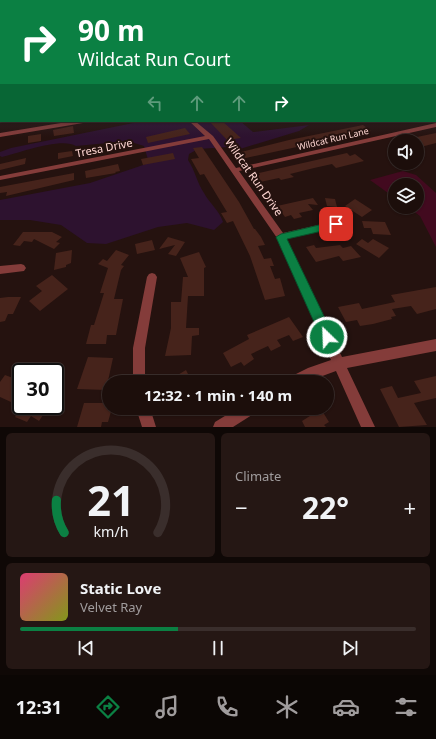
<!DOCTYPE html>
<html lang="en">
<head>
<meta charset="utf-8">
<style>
	:root { --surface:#1c0e0b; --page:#251714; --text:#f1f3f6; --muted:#a09c9d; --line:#3a2e2c; --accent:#0b8043 }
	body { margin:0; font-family:"Noto Sans",sans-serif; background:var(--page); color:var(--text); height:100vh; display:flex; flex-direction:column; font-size:15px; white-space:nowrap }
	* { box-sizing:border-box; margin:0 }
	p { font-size:13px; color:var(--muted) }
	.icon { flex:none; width:22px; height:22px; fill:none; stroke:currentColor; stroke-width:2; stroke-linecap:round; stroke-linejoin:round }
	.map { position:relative; height:427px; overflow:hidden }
	.side { display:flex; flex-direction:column; gap:6px; padding:6px; background:#0f0806; flex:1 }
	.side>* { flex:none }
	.banner { position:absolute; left:0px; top:0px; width:436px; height:122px; box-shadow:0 1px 3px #0004,0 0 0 1px var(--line); background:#0b8043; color:#fff; overflow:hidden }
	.fabs { position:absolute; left:388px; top:134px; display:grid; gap:8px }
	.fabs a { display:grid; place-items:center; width:36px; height:36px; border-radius:50%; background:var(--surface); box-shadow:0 1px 3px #0004,0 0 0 1px var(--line); font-size:20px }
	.speed { position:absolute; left:12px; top:363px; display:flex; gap:8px; font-size:20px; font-weight:700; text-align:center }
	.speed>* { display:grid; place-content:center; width:52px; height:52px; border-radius:50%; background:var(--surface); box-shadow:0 1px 3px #0004,0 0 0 1px var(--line); line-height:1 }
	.speed .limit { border:2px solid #111; border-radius:6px; background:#fff; color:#111 }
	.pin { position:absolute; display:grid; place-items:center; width:34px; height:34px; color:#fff; margin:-17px; border-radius:8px; box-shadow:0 2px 6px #0006 }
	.me { position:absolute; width:44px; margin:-22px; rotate:336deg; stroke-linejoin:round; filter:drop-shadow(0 0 3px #0008) }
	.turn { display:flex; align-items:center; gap:14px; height:84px; padding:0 12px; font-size:18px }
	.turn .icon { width:52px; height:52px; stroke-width:2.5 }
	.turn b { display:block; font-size:28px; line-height:34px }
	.lanes { display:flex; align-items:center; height:38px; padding:0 12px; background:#0003; justify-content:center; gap:20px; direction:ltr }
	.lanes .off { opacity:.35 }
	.big { font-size:30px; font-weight:700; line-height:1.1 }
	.side .card { flex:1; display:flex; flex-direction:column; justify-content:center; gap:6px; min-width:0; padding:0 14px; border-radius:6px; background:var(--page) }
	.side .dial { align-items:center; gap:0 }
	.dial svg { height:104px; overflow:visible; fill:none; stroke:var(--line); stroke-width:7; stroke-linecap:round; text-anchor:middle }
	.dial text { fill:var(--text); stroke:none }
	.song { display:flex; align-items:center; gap:12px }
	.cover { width:48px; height:48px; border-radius:6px; background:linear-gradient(135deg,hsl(340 70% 55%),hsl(70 70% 35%)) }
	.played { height:4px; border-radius:2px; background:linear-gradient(90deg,var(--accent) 40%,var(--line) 40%) }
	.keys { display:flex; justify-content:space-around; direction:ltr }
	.heat { display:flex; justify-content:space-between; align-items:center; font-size:22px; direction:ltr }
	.side .tiles { flex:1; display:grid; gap:6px; grid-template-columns:1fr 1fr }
	.card:last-child { grid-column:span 2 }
	.trip { position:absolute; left:102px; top:375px; width:232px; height:40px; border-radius:20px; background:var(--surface); box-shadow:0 1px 3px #0004,0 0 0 1px var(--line); font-weight:700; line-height:40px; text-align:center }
	.dock { display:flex; height:64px; justify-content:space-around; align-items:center; background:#0b0604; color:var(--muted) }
	.dock .icon { width:28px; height:28px }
	.dock .on { color:var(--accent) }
	.dock b { font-size:18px; color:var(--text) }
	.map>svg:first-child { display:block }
</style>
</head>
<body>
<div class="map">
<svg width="436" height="427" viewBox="0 0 436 427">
	<rect width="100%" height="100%" fill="#25120f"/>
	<path fill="#2d122f" d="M143 121H240L253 132 309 125 299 131 240 149 228 147 198 149 189 154 188 160C195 170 197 183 204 193 210 204 219 210 223 222L214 230 187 223 158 227 106 244 87 243 61 225 30 220H0V200L90 183 149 163 144 146 128 141 76 146C61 137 19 153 2 157L0 156V152L11 148Z"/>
	<path fill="#420a1f" d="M403 171 416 175 436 193V247L420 216 408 207H417V185H395V198L370 180Z"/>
	<path fill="#46231b" d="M209 121H222L241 138 227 140Z
		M363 125 371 131 241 159 237 153 289 140Z
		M73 126 74 133 54 136 53 130Z
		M185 128 190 134 148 143 146 137Z
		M436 133V143L417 148V137Z
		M41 134V141L28 143V136Z
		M202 147 239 202 254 229H255L261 237 265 245 258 246 264 259 271 258 274 266H270L275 279 280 278 285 296 265 300 250 256 233 221 227 223 221 213 227 212 204 174 200 175 191 159 199 158 193 148Z
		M72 151 73 156 58 159V153Z
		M173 153 175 159 148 164 143 165 141 159Z
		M347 153 350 156 355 154 364 161 336 168 332 164 314 168 290 174 294 177 281 180 279 178 260 182 254 176 260 175 259 173Z
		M26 158 25 164 0 170V164Z
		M118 164 120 171 115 172 116 173 86 178 85 171Z
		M74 173V180L6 196 7 192 0 193V187Z
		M313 198 318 205 308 204 313 210 299 213 302 217 294 219 291 215 285 217 277 206Z
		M325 198 335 199 337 207 327 206Z
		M355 199 372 210 362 217 345 206Z
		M362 221 385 222 391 235 373 234 371 228H364Z
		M23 232H52L62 237 56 242 60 243 54 249 34 239 32 242 24 241 20 246 13 245Z
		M168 237 185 242 176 256 168 254 175 245 159 249Z
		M362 239 368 243 373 239 389 248 379 258 356 244Z
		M152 240 155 250 137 254 135 244Z
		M314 245 316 248 340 245 343 248 351 246 361 257 343 261 339 256 316 262 306 247Z
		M72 250 71 263 66 265V267L54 270 56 253Z
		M116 250 129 255 121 265 124 266 121 270 114 299H123L116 335H107L106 344H86L91 325H94L104 293H100L108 268 98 264 103 259 107 261Z
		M199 252 206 267 204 268V296H188L186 328H199V335L192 336 191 355 165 356 171 328V302H181L183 277H188L180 258Z
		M52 275 68 289 40 311 29 301 42 291 36 286Z
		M436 287V309L417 314 411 306 392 309 396 316 391 317 392 319 373 324 360 326 357 320 346 322 338 307 359 303 362 309 395 302 391 295Z
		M8 297H21L13 314H8L5 321 0 322V298Z
		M289 317 303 337 293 341 289 335 277 340 281 346 271 351 268 346 251 354 254 359 244 366 241 362 231 367 223 353 249 339 247 335Z
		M88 357 113 358 106 390 77 389Z
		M186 370 192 382H166Z
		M5 375 21 381V388L11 402 0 397V382Z
		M436 376V398L414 403 427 425 399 427 380 389 392 386 398 398 421 393 414 381Z
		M84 403H109V408H112L108 422H102L101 427H77Z
		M23 406H49L39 421 31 416 27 422 15 417Z
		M321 409 329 422 324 425 326 427H305L302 421Z"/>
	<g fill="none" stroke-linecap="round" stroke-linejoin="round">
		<path fill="#843c3a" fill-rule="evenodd" d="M435 106H436V110H435Z
			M73 121H86L83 123 0 137V133Z
			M189 121H195L213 136 236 168 436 123V127L239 171 283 233 336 221 340 224 336 227 286 239 342 357 436 339V351L347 368 375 427H361L336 371 306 382H286L288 378 308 368 331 360 277 238 209 139 0 180V176L205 136Z
			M21 264 24 265 26 268 24 271 0 274V266Z
			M152 273 155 274 157 277 145 348V382H133V348L147 277 149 274Z
			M136 408H150L156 427H142Z
			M238 408H257L255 413 233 427H213L215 422Z"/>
	</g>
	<linearGradient id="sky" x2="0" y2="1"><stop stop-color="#140a08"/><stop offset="0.56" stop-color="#403942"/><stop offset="1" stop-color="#403942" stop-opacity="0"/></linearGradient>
	<rect width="436" height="137" fill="url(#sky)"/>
	<path fill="#0b8043" stroke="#07532c" d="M336 221 340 222V227L287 239 334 337 332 342 327 344 323 342 276 237 281 234Z"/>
	<g text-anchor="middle" stroke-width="4" stroke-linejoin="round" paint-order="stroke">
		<g font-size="9" fill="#ffd7d3" stroke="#25120f">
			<text transform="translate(333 139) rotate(-13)" y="3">Wildcat Run Lane</text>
		</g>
		<g font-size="11" fill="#ffd7d3" stroke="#25120f">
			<text transform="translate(104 148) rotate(-11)" y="4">Tresa Drive</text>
			<text transform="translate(254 177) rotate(55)" y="4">Wildcat Run Drive</text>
		</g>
	</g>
</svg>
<div class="fabs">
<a><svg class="icon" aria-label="sound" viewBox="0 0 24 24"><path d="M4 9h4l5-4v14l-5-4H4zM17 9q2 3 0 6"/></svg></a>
<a><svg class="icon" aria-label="layers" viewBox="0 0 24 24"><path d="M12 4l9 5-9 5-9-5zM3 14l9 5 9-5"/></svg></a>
</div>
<div class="speed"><div class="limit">30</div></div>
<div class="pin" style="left:336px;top:224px;background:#d93025"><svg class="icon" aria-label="arrive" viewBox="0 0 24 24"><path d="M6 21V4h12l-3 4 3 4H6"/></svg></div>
<svg class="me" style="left:327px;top:337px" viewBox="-20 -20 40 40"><circle r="17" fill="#0b8043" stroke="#fff" stroke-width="3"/><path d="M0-11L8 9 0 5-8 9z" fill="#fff"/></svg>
<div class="trip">12:32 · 1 min · 140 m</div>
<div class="banner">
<div class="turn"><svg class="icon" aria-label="right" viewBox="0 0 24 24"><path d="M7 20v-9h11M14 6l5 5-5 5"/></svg><div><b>90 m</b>Wildcat Run Court</div></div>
<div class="lanes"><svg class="icon off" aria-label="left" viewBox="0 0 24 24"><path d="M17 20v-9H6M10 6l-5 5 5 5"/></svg><svg class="icon off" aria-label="ahead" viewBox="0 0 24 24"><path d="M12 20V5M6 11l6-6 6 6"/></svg><svg class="icon off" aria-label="ahead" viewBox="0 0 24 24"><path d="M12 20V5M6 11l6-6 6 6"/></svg><svg class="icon" aria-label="right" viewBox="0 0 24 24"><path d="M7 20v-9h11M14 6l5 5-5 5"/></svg></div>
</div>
</div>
<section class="side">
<div class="tiles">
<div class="card dial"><svg viewBox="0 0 100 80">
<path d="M14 69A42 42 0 1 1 86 69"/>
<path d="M14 69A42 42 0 0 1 8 44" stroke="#0b8043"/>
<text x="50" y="56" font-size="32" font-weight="700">21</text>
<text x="50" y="72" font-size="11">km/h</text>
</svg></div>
<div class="card"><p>Climate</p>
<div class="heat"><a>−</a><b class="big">22°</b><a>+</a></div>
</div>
<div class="card">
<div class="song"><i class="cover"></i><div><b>Static Love</b><p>Velvet Ray</p></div></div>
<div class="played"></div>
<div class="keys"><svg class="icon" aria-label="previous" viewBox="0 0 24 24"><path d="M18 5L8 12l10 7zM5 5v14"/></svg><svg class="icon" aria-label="pause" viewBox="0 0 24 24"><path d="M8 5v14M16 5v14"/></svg><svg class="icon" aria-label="next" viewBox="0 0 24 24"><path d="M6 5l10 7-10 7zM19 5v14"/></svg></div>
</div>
</div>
</section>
<nav class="dock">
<b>12:31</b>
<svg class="icon on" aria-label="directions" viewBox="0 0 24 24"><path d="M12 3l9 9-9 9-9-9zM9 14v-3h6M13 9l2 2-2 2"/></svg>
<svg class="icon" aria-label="music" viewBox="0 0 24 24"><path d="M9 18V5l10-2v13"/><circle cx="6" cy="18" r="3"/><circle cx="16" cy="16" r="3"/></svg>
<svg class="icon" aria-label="phone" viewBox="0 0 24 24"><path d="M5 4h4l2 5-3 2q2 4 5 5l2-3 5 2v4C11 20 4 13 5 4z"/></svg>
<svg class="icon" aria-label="climate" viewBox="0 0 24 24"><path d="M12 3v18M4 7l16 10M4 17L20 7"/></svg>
<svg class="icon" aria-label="car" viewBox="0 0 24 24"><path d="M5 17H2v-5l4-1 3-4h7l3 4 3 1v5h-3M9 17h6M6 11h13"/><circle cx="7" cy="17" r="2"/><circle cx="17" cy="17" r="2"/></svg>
<svg class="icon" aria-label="filters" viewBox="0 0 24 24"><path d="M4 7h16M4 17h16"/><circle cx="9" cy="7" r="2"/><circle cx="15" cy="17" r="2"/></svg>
</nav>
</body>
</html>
